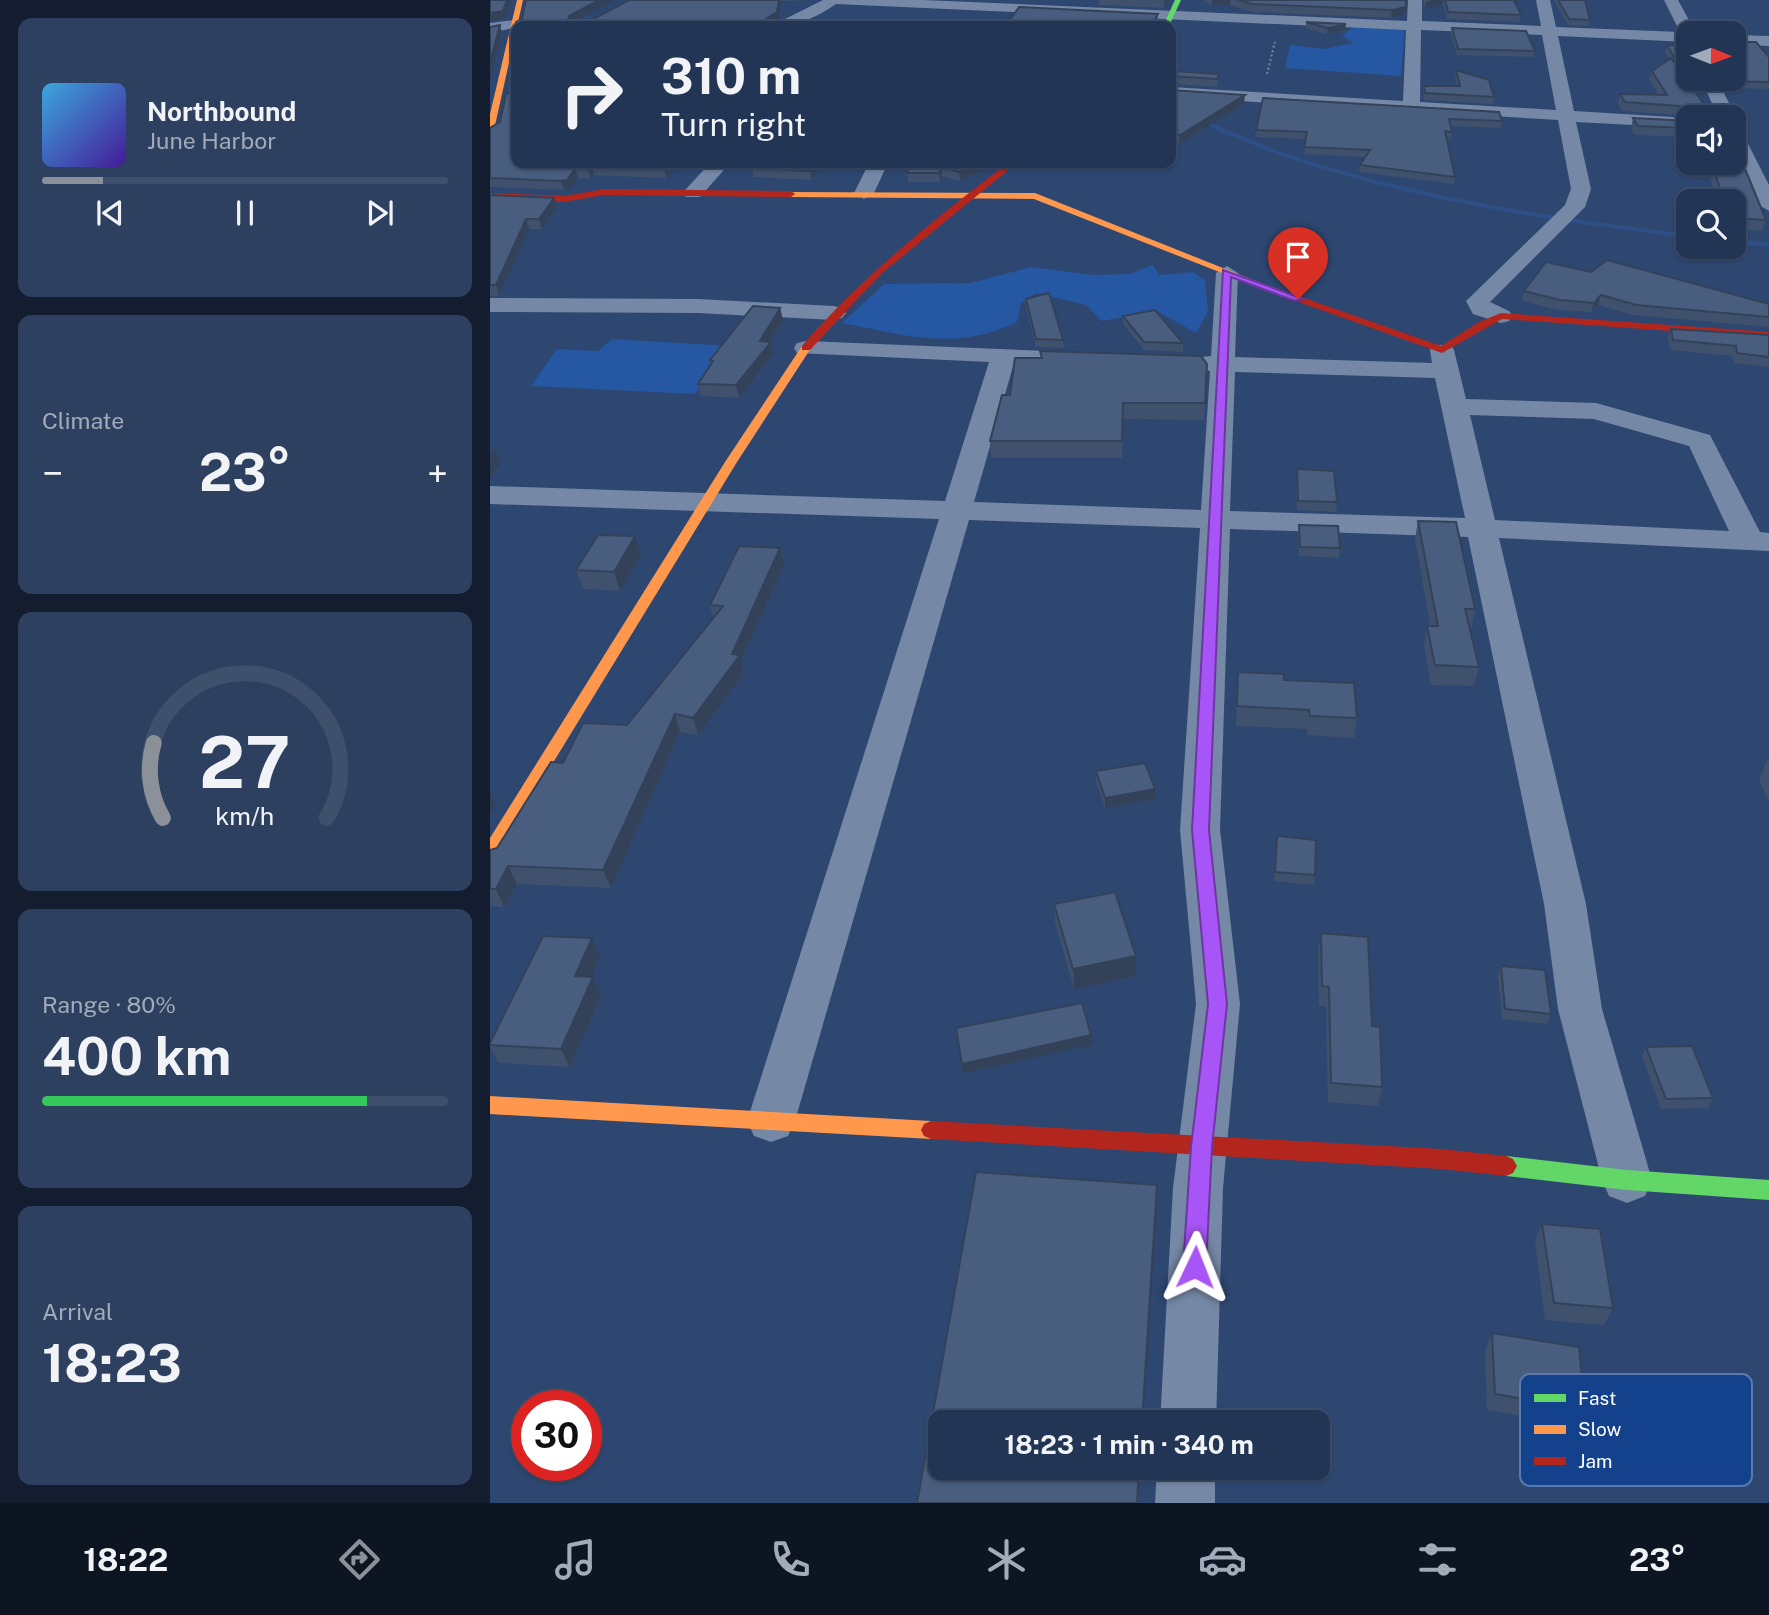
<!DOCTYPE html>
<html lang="en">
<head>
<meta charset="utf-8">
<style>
	:root { --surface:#223555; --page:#2e405f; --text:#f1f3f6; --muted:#a2abb9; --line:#3f506c; --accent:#8c9099 }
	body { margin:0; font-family:"Public Sans",sans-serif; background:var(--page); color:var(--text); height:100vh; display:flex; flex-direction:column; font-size:26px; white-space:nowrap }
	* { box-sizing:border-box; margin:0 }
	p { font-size:23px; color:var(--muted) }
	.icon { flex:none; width:38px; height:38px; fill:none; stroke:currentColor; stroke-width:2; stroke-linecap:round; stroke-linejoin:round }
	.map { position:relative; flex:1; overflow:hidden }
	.panel { display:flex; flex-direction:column; gap:18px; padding:18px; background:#131d2f; width:490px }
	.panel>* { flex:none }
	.banner { position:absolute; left:21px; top:21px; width:665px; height:147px; border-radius:14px; box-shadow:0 2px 5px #0004,0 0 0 2px var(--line); background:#223555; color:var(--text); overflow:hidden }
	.needle { width:46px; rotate:91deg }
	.buttons { position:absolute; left:1186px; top:21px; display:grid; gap:14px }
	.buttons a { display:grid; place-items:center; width:70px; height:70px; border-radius:14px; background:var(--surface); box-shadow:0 2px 5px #0004,0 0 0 2px var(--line); font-size:35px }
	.speed { position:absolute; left:21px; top:1390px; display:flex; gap:14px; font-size:35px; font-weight:700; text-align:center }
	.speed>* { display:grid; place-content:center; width:91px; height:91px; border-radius:50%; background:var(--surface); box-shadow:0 2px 5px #0004,0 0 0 2px var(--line); line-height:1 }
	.speed .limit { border:10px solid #d22; background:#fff; color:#111 }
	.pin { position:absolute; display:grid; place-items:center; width:60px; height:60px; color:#fff; margin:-72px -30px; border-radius:50% 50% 50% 0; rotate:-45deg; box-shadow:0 0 7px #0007 }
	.pin .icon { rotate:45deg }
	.me { position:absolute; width:77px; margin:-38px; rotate:2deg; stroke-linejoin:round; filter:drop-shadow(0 0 5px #0008) }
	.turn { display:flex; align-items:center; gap:24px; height:147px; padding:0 35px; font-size:32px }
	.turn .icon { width:91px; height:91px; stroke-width:2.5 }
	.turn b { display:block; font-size:49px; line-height:60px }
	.big { font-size:52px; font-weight:700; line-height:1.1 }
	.panel .tile { flex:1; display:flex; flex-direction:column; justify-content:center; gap:10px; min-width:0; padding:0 24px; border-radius:14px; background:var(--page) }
	.panel .dial { align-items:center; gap:0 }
	.dial svg { height:182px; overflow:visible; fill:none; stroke:var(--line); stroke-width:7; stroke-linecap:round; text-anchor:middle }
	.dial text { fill:var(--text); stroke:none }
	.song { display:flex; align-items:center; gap:21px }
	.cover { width:84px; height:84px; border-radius:10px; background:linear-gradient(135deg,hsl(200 70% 55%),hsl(260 70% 35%)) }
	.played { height:7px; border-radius:4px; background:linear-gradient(90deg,var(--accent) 15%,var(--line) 15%) }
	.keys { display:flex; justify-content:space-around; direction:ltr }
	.heat { display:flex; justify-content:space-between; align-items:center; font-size:38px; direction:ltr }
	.charge { height:10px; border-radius:5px; background:linear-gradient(90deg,#34c759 80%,var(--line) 0) }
	.trip { position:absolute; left:438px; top:1410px; width:402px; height:70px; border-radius:14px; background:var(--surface); box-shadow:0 2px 5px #0004,0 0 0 2px var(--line); font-weight:700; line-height:70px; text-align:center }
	.tabs { display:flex; height:112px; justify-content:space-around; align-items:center; background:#0e1522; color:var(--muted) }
	.tabs .icon { width:49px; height:49px }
	.tabs .on { color:var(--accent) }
	.tabs b { font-size:32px; color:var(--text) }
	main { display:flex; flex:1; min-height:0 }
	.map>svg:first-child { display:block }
</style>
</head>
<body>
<main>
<section class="panel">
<div class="tile">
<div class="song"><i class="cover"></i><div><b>Northbound</b><p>June Harbor</p></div></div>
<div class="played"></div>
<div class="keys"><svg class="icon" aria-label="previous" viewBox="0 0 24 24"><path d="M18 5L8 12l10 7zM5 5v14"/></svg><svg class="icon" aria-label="pause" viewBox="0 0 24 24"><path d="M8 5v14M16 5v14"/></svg><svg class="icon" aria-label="next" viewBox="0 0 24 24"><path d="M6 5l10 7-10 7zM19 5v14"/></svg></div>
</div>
<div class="tile"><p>Climate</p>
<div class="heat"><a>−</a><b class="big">23°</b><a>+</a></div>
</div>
<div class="tile dial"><svg viewBox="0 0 100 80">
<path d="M14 69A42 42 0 1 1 86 69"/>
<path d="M14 69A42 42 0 0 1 10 36" stroke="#8c9099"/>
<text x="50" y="56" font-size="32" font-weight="700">27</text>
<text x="50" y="72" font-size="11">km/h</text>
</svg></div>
<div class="tile"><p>Range · 80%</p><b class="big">400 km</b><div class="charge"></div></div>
<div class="tile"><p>Arrival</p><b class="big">18:23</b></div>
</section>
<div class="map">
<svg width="1279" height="1503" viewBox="0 0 1279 1503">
	<rect width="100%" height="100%" fill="#2e4771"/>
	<path fill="#2557a3" d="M865 25 915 26 911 76 795 68 800 45 833 49 864 43 852 36Z
		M663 265 669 275 703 272 715 280 718 311 706 333 667 311 612 321 596 305 546 293 531 303 527 322C466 352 415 335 352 323L394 284 480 283 541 267 604 275 640 274Z
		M122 339 241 346 205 394 41 386 67 349 108 351Z"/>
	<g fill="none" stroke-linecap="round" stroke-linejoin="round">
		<path fill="#2d4f86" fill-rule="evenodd" d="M100 16 101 18 79 20 77 19Z
			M681 106C724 123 765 143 809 158 936 198 1067 218 1199 234V238C1065 222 932 202 804 160 762 146 721 128 681 110Z
			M1244 239 1279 243V247L1244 243Z"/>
		<path stroke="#7588a5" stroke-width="2" stroke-dasharray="2 2.5" stroke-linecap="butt" d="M777 74 785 42"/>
		<path fill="#7588a5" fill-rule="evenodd" d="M333 0H433L917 21 918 0H932V21L1051 26 1046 0H1060L1066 27 1190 32 1174 0H1188L1206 33H1199V42L1068 36 1084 111 1199 118V128L1086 122 1101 189 1095 207 1000 302 1019 311 1023 316 1019 321 1011 323 983 314 976 301 1075 205 1081 189 1068 120 681 97V87L913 101 916 30 346 4C326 18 306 27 281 26ZM931 30 1052 35 1066 110 930 102Z
			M25 20 30 22 32 26 0 33V23Z
			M1244 35 1279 36V46L1244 45Z
			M1211 79H1227L1246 117 1244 119 1228 117Z
			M1244 129 1253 134 1279 185V211L1269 205 1244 154Z
			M220 163H240L210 197H196L193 193 196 189Z
			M379 163H398L384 193 374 199 364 193Z
			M737 266 748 273 745 357 942 363 940 350 943 345H961L964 350 976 399 1106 403 1220 435 1270 532 1279 533V551L1009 538 1096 904 1112 1009 1162 1180 1155 1196 1137 1203 1119 1196 1112 1180 1068 1009 1054 904 978 537 740 529 730 830 750 1004 733 1188 726 1423H670L683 1188 706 1004 690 830 710 528 479 520 305 1121 298 1136 281 1142 264 1136 257 1121 449 519 0 504V486L455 501 499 362 307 353 304 348 307 343 316 341 608 353 611 358 608 363 599 365 524 363 484 502 711 510 720 371 701 368 697 363 701 358 721 356 726 273ZM745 372 945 378 975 518 740 511ZM980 415 1104 419 1199 446 1239 531 1005 520Z
			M0 298 208 299 344 306 352 308 356 313 352 318 344 320 208 313 0 312Z
			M667 1468H725V1503H665Z"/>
		<path fill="#63d668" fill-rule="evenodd" d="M685 0H691L679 26H673Z
			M1016 1156 1137 1170 1279 1180V1200L1137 1190 1016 1176 1009 1173 1005 1166 1009 1159Z"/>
		<path fill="#ff974d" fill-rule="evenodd" d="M27 0H33L4 130 0 132V114Z
			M298 192 545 193 788 290 780 292 544 199 301 197 298 196Z
			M312 346 321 348 247 462 6 856 0 858V838L235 462Z
			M0 1096 441 1121 448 1124 451 1130 448 1136 441 1139 0 1114Z"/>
		<path fill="#b3261e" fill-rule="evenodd" d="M518 163H527L391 274 320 350H312V346C373 275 445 219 518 163Z
			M114 189 301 191 305 194 301 197 114 195 74 202 0 199V193L74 196Z
			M783 287 951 346 989 322 1011 313 1279 332V338L1012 319 952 353 780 292 778 290Z
			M441 1121 951 1149 1016 1156 1023 1159 1027 1166 1023 1173 1016 1176 951 1169 441 1139 434 1136 431 1130 434 1124Z"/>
	</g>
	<path fill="#3f516d" d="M139 0H319L291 1 289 19 286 21 287 26H26L87 20 100 21Z
		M609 0H679L674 8 609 5Z
		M714 0H916L915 14 901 18 762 12 740 5 722 6Z
		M933 0H1024L1031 15 1029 22 957 19 953 4 935 9Z
		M1064 0H1095L1100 20 1098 26 1078 25Z
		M816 22 855 30 837 34 816 28Z
		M962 28 1045 51 1044 57 967 55 961 34Z
		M26 45V163H192L176 178 104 175 100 179 88 178 80 189 74 190 0 187V128L10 122 26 91V88L21 87 19 79Z
		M1177 45 1213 80 1212 87H1201L1223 117H1201V116L1132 111 1128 103 1130 94 1169 95 1159 80 1162 71 1180 59 1175 52Z
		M681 56 687 57V65L685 71 729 74 727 87 681 84V87Z
		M1279 57V89L1234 88 1229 79H1244Z
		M966 70 1004 97 1003 104 934 100 933 92 934 86H967L965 77Z
		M681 90 754 104 689 144 681 142Z
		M773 98 1012 121 1011 128 961 126 962 132 961 139 956 138 965 177 964 184 869 172 870 165 875 157 814 154 816 139 765 137 766 130Z
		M1143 118 1199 121V144L1194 137 1145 135 1141 128Z
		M333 163 322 180 264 177 262 168Z
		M421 163H508L470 181 452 176 450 182H418L417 173Z
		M1210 163H1244L1276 220 1272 231 1244 229V201H1228L1220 179Z
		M0 195 67 207 52 229H39L9 295 0 296Z
		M1101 272 1279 304V327L1143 315 1108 305 1101 312 1068 310 1032 301 1034 291Z
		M536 299 573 340 574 348 546 347 536 308Z
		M290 308 293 320 280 342H281L283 354 249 398 211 396 208 384 221 365 220 360Z
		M633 316 693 343V352L654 350 633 324Z
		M1181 329 1279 335V367L1244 363 1242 356 1180 350 1178 338Z
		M550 351 717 364 714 420 633 419 632 458H501L500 441 520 395 551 358Z
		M807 469 847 502 846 512 807 510 806 479Z
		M928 521 985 609 981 629 980 628 989 667 984 686 941 685 934 645 937 626H940L925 539Z
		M809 525 850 548 849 558 809 556 808 534Z
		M151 555 130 591 93 589 86 570Z
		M294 565 251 661 254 673 208 735 190 732 121 888 27 884 14 907 0 906V850L7 848 73 763 137 725 223 618 220 605Z
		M748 672 794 680 867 718 864 738 817 735V729L746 726Z
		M1278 759H1279V802L1269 779Z
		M606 771 665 789V799L615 808 606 781Z
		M786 846 825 875 824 885 784 881Z
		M564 904 646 956V976L584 989 565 923Z
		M831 933 882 1026 892 1087 888 1106 838 1102 836 1006H829L828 952Z
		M110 957 101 977 111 996 80 1067 9 1063 0 1047V1043Z
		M1011 966 1061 1014 1057 1024 1012 1019 1008 976Z
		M1156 1047 1223 1098 1218 1108 1171 1109 1152 1056Z
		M1052 1224 1123 1308 1114 1325 1055 1320 1045 1242Z
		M1002 1333 1095 1409 1085 1425 997 1410 995 1350Z"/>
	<path fill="#334259" d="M17 0H21L16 18 0 21V13Z
		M109 0H125L81 24 78 20 79 16Z
		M289 0 291 1 289 19 278 25 277 18Z
		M675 0H679L674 8V1Z
		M722 0H740V5L722 6Z
		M942 0H953V4L935 9 936 2Z
		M916 7 915 14 901 18 902 10Z
		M668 14 667 21 665 26H661Z
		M856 24 855 30 837 34 838 28Z
		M10 25 12 33 0 80V62Z
		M687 57V65L684 76 683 71Z
		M755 95 754 104 689 144 690 135Z
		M180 163H192L176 178 174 169Z
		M326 163H333L322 180 320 171Z
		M488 163H508L470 181 469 172Z
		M102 166 104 175 100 179 98 169Z
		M451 167 452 176 450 182 449 173Z
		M85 169 88 178 80 189 74 190 71 181Z
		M64 198 67 207 52 229 49 219Z
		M36 219 39 229 9 295 6 285Z
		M1111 295 1108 305 1101 312 1104 303Z
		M290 308 293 320 276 348 281 342 283 354 249 398 246 385 270 341Z
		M5 448 10 464 0 476V454Z
		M145 536 151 555 130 591 124 572Z
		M290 548 294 565 251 661 254 673 208 735 203 718 242 654Z
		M185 714 190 732 121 888 113 870Z
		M665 789V799L615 808V798Z
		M0 792 6 804 0 814Z
		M18 866 27 884 14 907 6 889Z
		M102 938 110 957 94 995 85 976Z
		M646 956V976L584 989 583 969Z
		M103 977 111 996 80 1067 71 1049Z
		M601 1035 602 1045 473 1073 472 1064Z
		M667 1185 666 1219 653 1423H652Z
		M649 1468H650L648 1503H647Z"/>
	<path fill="#495e7f" stroke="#334259" stroke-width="2" d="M0 0H17L13 11 0 13Z
		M36 0H109L79 16 78 20 100 21 139 0H289L287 12 277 18 286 21V26H273L240 22 233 26H26V22L32 19Z
		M748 0H916V7L902 10 762 4Z
		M955 0H1024L1031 15 958 12Z
		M1068 0H1095L1100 20 1079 19Z
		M529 7 668 14 661 26H516Z
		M319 21 345 26H313Z
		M816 22 856 24 838 28Z
		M10 25 0 62V27Z
		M962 28 1036 31 1045 51 968 49Z
		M1244 42H1266L1279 57V82L1236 81 1235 79H1244Z
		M26 45V163H180L174 169 102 166 98 169H85L77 180 71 181 0 178V128L10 122 16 94 26 91 25 80 19 79Z
		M1177 45 1199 46V79H1213V80H1197Z
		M681 56 687 57 683 71 729 74 727 79 681 76V80Z
		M1181 58 1223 117H1202L1203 107 1135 102 1130 94 1177 95 1162 71Z
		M966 70 999 80 1004 97 935 93 934 86H970Z
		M681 90 755 95 690 135 681 133Z
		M773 98 1009 112 1012 121 959 119 962 132 955 131 965 177 870 165 880 150 814 147 817 132 766 130Z
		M1143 118 1199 121V130L1197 128 1148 126Z
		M1244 147 1249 154 1276 220 1244 218V201H1235L1223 169 1219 163H1244Z
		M267 163H326L320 171 262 168Z
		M421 163H488L469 172 451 167 449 173H417Z
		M0 195 64 198 49 219H36L6 285H0Z
		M1117 260 1279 304V317L1146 305 1111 295 1104 303 1070 300 1034 291 1056 262 1101 272Z
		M559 293 573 340 546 339 536 299Z
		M263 306 290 308 270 341 281 342 246 385 208 384 223 361 220 360Z
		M665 310 693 343 654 342 633 316Z
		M1181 329 1279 335V357L1247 353 1246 346 1183 340Z
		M550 351 711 356 717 364 715 403H633L632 441H500L512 395H520L525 358H552Z
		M807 469 844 471 847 502 808 501Z
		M928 521 966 522 985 609H975L989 667 945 665 937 626H948Z
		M809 525 848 526 850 548 810 547Z
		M108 535 145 536 124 572 86 570Z
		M249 546 290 548 242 654 250 655 203 718 185 714 113 870 18 866 6 889H0V850L7 848 61 762 73 763 93 723 137 725 233 606 220 605Z
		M748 672 794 674V680L864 683 867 718 820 716 819 710 747 706Z
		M655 763 665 789 615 798 606 771Z
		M787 836 826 840 825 875 785 872Z
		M625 892 646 956 583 969 564 904Z
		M831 933 878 937 882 1026 890 1027 892 1087 841 1083 839 987 832 986Z
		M53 936 102 938 85 976 103 977 71 1049 0 1045V1043Z
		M1011 966 1055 970 1061 1014 1015 1009Z
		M592 1003 601 1035 472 1064 466 1028Z
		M1202 1046 1223 1098 1176 1099 1156 1047Z
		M486 1172 667 1185 652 1423H450V1468H649L647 1503H427Z
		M1052 1224 1110 1229 1123 1308 1064 1303Z
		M1002 1333 1089 1347 1095 1409 1005 1394Z"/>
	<path fill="#a855f7" stroke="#6d37a1" stroke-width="2" d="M733 270 814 299 805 301 741 277 719 830 737 1004 722 1147 716 1267 713 1274 705 1278 697 1274 693 1267 701 1147 718 1004 702 830Z"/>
	<rect x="1030" y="1374" width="232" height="112" rx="10" fill="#13418c" stroke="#5a7aae" stroke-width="2"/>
	<rect x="1044" y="1394" width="32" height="8" fill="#63d668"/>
	<rect x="1044" y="1425" width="32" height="9" fill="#ff974d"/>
	<rect x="1044" y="1457" width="32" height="8" fill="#b3261e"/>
	<g font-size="19" fill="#fff">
		<text x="1088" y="1405">Fast</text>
		<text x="1088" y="1436">Slow</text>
		<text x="1088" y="1468">Jam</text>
	</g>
</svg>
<div class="buttons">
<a><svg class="needle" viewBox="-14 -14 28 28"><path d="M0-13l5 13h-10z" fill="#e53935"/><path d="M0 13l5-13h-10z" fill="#a2abb9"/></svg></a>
<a><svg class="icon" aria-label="sound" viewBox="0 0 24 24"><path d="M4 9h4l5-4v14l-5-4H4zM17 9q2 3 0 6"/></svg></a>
<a><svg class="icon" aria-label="search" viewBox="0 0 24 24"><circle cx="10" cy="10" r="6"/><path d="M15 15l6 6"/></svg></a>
</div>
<div class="speed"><div class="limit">30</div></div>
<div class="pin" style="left:808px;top:299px;background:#d93025"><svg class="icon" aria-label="arrive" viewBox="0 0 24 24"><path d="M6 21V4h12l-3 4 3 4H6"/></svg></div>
<svg class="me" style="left:705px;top:1267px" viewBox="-20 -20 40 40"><path d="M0-17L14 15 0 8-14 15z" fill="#a855f7" stroke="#fff" stroke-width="4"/></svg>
<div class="trip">18:23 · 1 min · 340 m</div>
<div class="banner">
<div class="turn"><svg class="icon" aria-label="right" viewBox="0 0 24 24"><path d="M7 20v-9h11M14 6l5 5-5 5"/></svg><div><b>310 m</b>Turn right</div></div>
</div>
</div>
</main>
<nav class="tabs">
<b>18:22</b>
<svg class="icon on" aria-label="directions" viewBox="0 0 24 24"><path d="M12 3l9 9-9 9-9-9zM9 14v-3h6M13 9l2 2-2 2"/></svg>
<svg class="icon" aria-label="music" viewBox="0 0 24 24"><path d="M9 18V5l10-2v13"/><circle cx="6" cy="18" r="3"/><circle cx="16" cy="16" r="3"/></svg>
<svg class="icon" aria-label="phone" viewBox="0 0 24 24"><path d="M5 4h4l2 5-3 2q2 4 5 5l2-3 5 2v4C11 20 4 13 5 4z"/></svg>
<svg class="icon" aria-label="climate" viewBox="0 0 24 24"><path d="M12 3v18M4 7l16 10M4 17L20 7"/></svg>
<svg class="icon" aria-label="car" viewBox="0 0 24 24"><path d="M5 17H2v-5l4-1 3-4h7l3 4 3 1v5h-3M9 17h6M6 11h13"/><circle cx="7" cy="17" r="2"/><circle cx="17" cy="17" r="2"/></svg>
<svg class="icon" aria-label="filters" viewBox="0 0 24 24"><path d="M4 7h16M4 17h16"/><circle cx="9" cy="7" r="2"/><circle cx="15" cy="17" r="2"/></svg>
<b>23°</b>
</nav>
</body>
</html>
